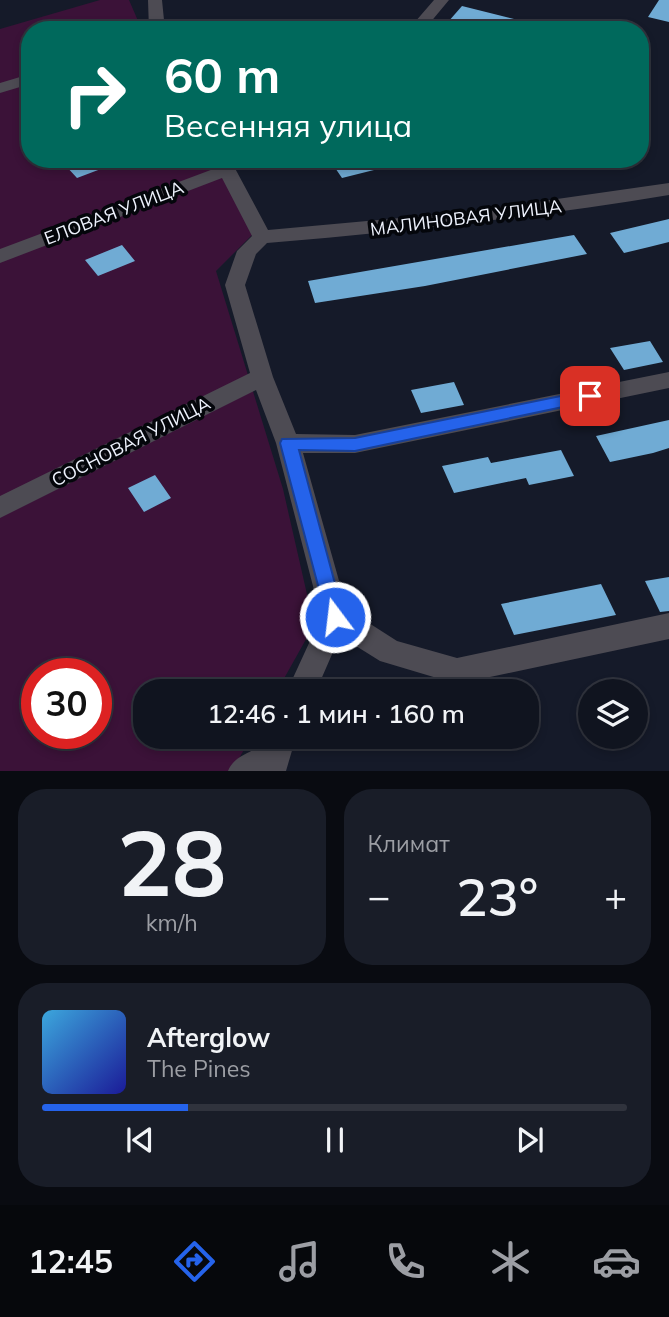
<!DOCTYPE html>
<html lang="ru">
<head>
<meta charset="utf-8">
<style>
	:root { --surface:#10141f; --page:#191d28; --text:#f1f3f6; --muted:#9c9ea4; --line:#30333d; --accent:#2563eb }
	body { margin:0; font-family:Mulish,sans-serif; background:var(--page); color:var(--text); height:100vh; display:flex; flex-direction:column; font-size:26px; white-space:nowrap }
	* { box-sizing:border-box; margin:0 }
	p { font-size:23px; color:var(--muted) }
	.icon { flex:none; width:38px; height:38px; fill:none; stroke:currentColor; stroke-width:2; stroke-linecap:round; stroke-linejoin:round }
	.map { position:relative; height:771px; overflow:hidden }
	.sheet { display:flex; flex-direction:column; gap:18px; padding:18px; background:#090b11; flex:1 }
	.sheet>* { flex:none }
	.banner { position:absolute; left:21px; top:21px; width:628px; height:147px; border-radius:28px; box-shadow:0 4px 10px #0003,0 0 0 2px var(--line); background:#00695c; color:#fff; overflow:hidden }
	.buttons { position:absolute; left:578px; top:679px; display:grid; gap:14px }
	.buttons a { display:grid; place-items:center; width:70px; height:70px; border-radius:50%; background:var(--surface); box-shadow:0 4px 10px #0003,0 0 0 2px var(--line); font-size:35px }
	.speed { position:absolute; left:21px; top:658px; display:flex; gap:14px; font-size:35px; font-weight:700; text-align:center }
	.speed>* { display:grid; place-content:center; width:91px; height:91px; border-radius:50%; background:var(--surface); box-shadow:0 4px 10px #0003,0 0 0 2px var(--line); line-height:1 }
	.speed .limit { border:10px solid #d22; background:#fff; color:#111 }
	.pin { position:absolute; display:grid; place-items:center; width:60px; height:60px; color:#fff; margin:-30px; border-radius:14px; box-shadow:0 4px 10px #0006 }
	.me { position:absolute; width:77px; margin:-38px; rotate:345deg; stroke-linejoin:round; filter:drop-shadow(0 0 5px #0008) }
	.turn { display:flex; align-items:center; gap:24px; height:147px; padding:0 28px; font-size:32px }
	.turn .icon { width:91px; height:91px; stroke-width:2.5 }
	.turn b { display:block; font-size:49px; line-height:60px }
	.big { font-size:52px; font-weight:600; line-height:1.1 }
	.sheet .tile { flex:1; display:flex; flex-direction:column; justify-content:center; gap:10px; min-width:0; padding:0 24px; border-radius:28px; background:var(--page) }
	.sheet .dial { align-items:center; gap:0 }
	.dial b { font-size:91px; line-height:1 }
	.song { display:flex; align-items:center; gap:21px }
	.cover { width:84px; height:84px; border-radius:10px; background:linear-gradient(135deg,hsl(200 70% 55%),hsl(240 70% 35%)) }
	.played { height:7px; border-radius:4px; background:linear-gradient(90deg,var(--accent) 25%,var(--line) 25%) }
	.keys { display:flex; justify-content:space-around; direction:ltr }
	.heat { display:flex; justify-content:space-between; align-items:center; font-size:38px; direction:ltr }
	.sheet .tiles { flex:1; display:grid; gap:18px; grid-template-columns:1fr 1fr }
	.tile:last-child { grid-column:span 2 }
	.trip { position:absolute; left:133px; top:679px; width:406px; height:70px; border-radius:28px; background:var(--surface); box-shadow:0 4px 10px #0003,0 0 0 2px var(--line); font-weight:600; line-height:70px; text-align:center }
	.menu { display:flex; height:112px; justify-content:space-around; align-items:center; background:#06080c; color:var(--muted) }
	.menu .icon { width:49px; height:49px }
	.menu .on { color:var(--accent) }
	.menu b { font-size:32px; color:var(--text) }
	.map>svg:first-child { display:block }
</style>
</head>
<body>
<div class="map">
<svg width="669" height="771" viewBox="0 0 669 771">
	<rect width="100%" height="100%" fill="#151a29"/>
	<path fill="#3b1238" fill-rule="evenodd" d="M100 0H129L142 30H30V159H217L258 229 216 271 283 489 314 625 277 691H145V737H251L232 771H0V29ZM37 674H96V733H37Z"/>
	<path fill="#70abd4" d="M659 0H669V22L648 17Z
		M462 6 534 24 533 30H441Z
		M80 159H121L122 161 77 178 65 165Z
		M329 159H393L394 165 342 178Z
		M669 219V242L649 247 624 253 610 233Z
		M574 235 587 254 425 286 315 303 308 281Z
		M122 245 135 261 98 276 85 260Z
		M650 341 663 362 624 370 610 348Z
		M454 382 464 405 421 413 411 390Z
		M669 420V448L653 453 610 462 596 436Z
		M561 450 574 476 529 485 526 478 454 493 442 466 488 457 491 463Z
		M155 475 171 498 144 512 128 488Z
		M669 577V611L660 612 645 581Z
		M601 584 616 615 514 635 501 604Z"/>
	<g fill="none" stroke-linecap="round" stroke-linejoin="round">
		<path fill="#4d4b53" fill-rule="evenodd" d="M148 0H162L165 30H149Z
			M434 0H449L424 30H408Z
			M30 74V84L0 93V83Z
			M212 159H230L268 230 466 212 669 183V195C536 217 402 232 267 243L256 254 245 285 273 377 296 434 355 435 669 372V388L355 453H303L347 609 397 641 457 658 669 613V639L457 684 380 661 340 636 316 691H287L321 617 276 443 256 390 0 518V496L250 373 225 285 237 251 252 236 222 178 0 263V249L216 168Z
			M266 737H296L286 771H228C236 751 259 754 266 737Z"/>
	</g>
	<path fill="#2563eb" stroke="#184099" stroke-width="2" d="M590 390 598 396 596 400 355 451 299 450 344 617 341 623 335 626 328 623 280 443 282 439 355 438Z"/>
	<g text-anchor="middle" stroke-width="7" stroke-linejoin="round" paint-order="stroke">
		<g font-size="18" fill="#eef2fd" stroke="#04060b">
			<text transform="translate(114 213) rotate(-21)" y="6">ЕЛОВАЯ УЛИЦА</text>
			<text transform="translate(466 218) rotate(-7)" y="6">МАЛИНОВАЯ УЛИЦА</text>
			<text transform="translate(131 442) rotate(-27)" y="6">СОСНОВАЯ УЛИЦА</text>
		</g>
	</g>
</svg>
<div class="buttons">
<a><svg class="icon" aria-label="layers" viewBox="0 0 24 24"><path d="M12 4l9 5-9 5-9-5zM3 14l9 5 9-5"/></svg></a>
</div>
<div class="speed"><div class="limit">30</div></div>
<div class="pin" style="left:590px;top:396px;background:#d93025"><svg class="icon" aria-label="arrive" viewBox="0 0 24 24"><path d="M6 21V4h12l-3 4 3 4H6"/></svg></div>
<svg class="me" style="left:335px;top:617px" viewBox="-20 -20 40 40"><circle r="17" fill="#2563eb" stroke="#fff" stroke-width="3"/><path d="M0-11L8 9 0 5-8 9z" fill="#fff"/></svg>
<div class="trip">12:46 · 1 мин · 160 m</div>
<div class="banner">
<div class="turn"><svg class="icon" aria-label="right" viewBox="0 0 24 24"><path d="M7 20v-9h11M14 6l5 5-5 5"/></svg><div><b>60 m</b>Весенняя улица</div></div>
</div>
</div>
<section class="sheet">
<div class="tiles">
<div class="tile dial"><b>28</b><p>km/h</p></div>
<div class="tile"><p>Климат</p>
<div class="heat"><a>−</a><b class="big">23°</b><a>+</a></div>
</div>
<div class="tile">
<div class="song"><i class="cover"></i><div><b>Afterglow</b><p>The Pines</p></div></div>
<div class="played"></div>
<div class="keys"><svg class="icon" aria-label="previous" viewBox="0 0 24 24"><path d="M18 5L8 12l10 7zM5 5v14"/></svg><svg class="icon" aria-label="pause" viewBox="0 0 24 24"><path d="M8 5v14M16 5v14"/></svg><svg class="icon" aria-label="next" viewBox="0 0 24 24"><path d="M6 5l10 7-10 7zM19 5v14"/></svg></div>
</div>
</div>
</section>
<nav class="menu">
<b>12:45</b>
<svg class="icon on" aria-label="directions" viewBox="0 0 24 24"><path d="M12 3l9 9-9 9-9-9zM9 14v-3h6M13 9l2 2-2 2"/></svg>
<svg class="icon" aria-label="music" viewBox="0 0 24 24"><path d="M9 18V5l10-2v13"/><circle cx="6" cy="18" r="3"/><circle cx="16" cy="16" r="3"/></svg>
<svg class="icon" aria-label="phone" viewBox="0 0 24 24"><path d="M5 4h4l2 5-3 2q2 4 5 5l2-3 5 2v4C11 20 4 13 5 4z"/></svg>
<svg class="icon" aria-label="climate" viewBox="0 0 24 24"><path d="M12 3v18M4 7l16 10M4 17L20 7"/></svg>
<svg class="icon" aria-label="car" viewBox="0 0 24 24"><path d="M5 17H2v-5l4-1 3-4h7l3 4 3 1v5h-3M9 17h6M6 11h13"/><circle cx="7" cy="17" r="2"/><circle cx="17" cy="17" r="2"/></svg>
</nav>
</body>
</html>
